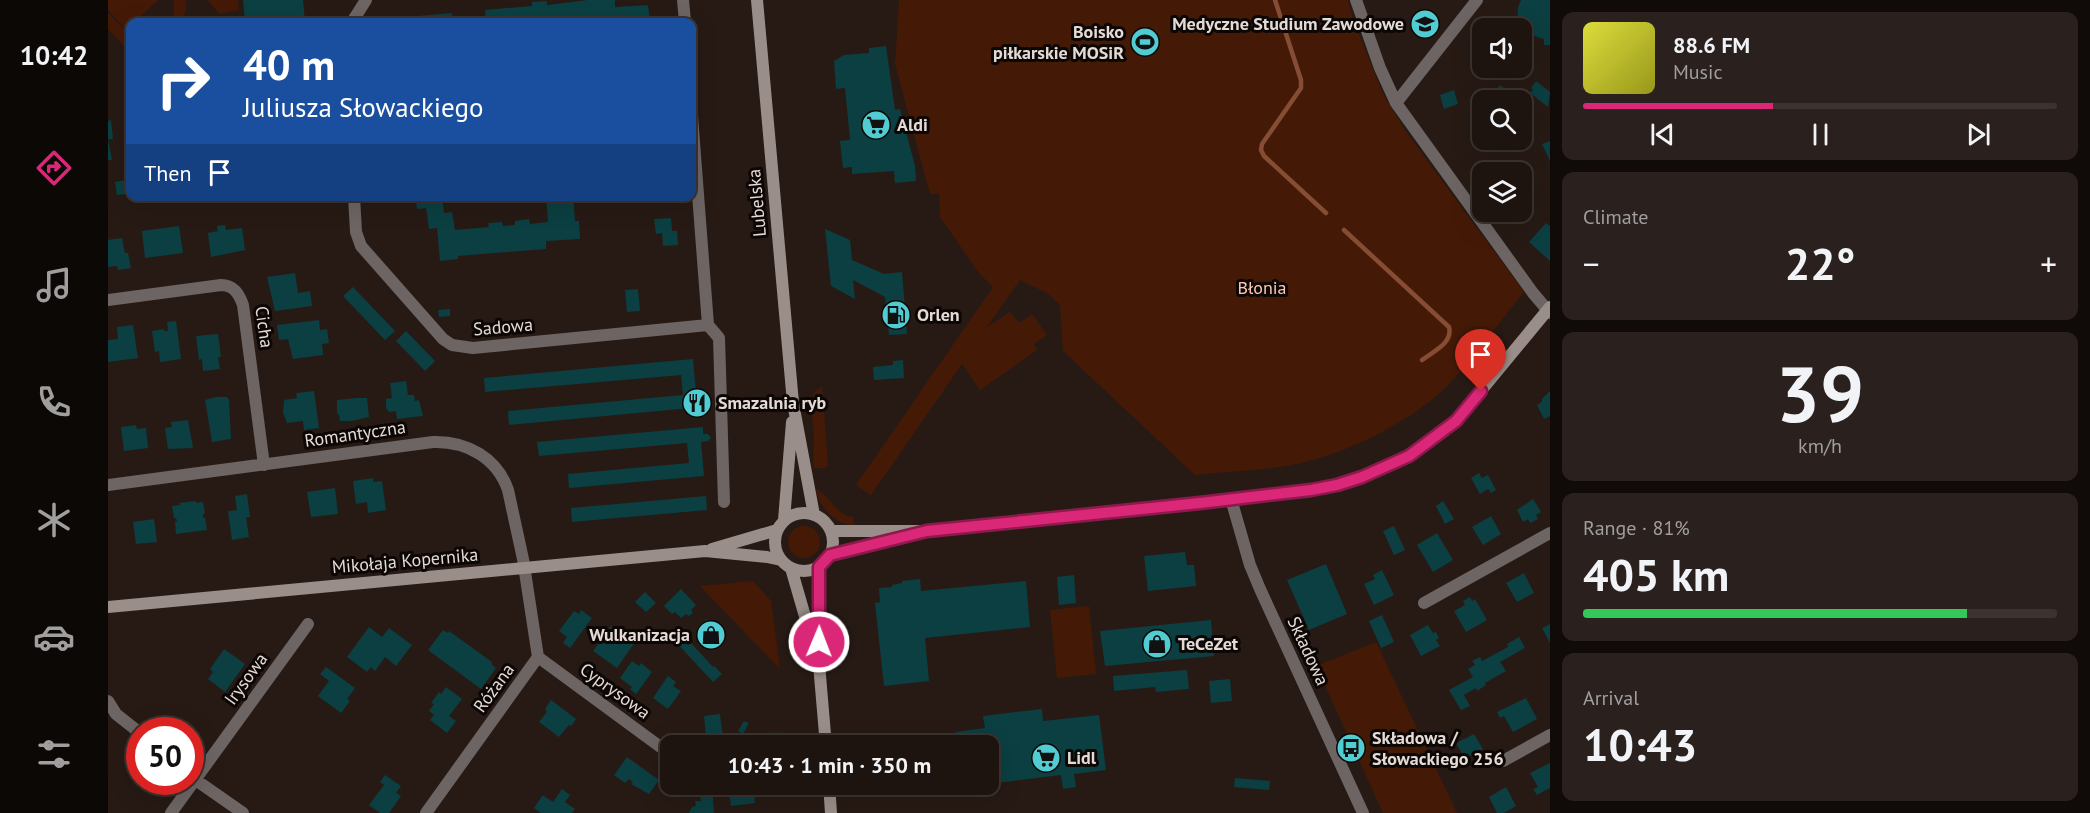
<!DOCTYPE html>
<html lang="en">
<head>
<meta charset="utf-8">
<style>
	:root { --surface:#1d1410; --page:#2a211e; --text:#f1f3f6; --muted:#a09e9f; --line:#3b3330; --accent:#db2777 }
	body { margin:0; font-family:"PT Sans",sans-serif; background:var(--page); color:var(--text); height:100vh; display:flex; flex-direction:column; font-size:22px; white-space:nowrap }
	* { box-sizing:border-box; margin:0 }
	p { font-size:20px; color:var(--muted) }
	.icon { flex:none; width:33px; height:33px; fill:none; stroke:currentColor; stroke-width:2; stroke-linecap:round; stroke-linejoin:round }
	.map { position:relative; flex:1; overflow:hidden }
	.drawer { display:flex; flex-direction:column; gap:12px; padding:12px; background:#100b09; width:540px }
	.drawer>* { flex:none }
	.banner { position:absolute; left:18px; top:18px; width:570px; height:183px; border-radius:12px; box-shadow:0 6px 24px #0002,0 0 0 2px var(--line); background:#1a4fa0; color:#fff; overflow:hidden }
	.fabs { position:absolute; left:1364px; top:18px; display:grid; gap:12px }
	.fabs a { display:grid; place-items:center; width:60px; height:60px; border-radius:12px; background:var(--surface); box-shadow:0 6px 24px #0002,0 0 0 2px var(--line); font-size:30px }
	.speed { position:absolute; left:18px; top:717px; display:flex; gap:12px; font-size:30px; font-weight:700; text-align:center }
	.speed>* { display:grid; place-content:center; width:78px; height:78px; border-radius:50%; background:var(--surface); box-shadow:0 6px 24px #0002,0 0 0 2px var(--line); line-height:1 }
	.speed .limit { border:9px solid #d22; background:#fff; color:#111 }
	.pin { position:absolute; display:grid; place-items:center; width:51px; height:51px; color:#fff; margin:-62px -26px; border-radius:50% 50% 50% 0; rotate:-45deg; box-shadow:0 0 6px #0007 }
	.pin .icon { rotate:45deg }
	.me { position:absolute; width:66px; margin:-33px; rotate:1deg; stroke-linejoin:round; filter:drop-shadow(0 0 4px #0008) }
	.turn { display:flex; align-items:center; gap:21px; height:126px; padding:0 18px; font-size:27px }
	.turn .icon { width:78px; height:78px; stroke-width:2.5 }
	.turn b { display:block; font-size:42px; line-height:51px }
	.then { display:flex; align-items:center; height:57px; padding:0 18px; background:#0003; gap:12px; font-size:22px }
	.big { font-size:45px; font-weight:700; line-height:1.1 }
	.drawer .card { flex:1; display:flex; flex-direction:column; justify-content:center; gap:9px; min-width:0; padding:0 21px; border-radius:12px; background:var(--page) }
	.drawer .dial { align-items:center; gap:0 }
	.dial b { font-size:78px; line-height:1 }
	.song { display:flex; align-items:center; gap:18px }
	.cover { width:72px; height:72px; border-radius:9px; background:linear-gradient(135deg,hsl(60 70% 55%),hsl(60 70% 35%)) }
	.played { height:6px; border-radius:3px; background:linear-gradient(90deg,var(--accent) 40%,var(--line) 40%) }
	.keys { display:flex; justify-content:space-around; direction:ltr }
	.heat { display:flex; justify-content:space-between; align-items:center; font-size:33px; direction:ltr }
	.charge { height:9px; border-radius:4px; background:linear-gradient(90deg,#34c759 81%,var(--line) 0) }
	.trip { position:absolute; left:552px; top:735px; width:339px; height:60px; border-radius:12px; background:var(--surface); box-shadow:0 6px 24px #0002,0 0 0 2px var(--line); font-weight:700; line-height:60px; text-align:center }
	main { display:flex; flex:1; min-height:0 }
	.tabs { display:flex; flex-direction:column; width:108px; justify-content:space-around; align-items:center; background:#0c0806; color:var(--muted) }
	.tabs .icon { width:42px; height:42px }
	.tabs .selected { color:var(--accent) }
	.tabs b { font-size:27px; color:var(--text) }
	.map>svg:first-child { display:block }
</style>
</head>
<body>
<main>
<nav class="tabs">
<b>10:42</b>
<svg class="icon selected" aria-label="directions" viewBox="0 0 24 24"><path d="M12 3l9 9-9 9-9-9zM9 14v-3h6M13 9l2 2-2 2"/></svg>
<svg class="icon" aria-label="music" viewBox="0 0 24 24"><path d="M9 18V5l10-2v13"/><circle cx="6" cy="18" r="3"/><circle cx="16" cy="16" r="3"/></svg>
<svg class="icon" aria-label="phone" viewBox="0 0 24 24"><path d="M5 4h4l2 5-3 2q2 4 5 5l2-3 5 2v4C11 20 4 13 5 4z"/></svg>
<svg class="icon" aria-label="climate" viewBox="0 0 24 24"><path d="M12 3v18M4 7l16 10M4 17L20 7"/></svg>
<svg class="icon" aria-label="car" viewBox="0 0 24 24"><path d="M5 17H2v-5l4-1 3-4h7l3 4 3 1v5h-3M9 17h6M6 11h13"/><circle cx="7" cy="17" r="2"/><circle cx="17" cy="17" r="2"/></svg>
<svg class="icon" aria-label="filters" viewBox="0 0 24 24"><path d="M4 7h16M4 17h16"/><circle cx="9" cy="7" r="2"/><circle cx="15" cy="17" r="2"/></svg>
</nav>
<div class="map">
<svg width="1442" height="813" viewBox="0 0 1442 813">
	<rect width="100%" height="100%" fill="#271a15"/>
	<path fill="#441a07" d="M0 0H50L27 22H22V27L19 30 0 10Z
		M66 0H77L78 7 75 22H63L66 15Z
		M100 0H130L131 10 111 14Z
		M791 0H1240L1245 19 1274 92 1296 129 1416 292C1391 322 1368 356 1341 384 1307 420 1236 455 1188 464 1155 471 1120 471 1087 475L955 351 952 305 939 293 912 280 879 327 902 312 911 323 924 314 939 335 926 344 929 350 872 390 854 364 763 495 748 485 885 287 871 273 832 217 831 194H822L787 64Z
		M0 13 22 34V53L0 29Z
		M714 386 720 465 717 468H705L706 437 703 405 706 393Z
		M708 489C722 496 729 516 745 517L746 525C729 526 710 506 708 489Z
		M680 542a16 16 0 1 1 32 0a16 16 0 1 1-32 0Z
		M645 581 663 601 672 669 592 586Z
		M981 606 988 674 949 678 942 610Z
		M1268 642 1349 813H1275L1208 666Z"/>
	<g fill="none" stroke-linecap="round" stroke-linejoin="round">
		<path stroke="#864c34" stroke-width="4.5" d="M1167 0 1193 80V88L1154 144 1153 150 1156 156 1218 213
			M1236 230 1341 327C1345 343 1326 351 1314 360"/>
	</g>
	<path fill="#0b3f41" d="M135 0H195L197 22H137Z
		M480 0H507V7L540 5 542 22H378L377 10 424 6V2L439 1V5Z
		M1413 0H1442V45H1436V39L1423 35 1415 24 1409 25 1410 7Z
		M344 13 345 22H299V17Z
		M292 18V22H276L275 20Z
		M778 46 787 110 792 109 807 166 808 181 787 183 786 171 744 174V167L735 168 732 141 742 140 737 88 728 89 726 61 736 55 761 53V48Z
		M1428 81 1442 92 1440 107 1422 93 1425 90 1423 88Z
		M1392 85 1412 100H1380Z
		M1346 90 1350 104 1336 109 1332 95Z
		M3 120 5 139H0V121Z
		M0 139 4 160H0Z
		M1442 141V161L1434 144Z
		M18 180 20 194 9 195 7 182Z
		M307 196H334L336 213 344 212 347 230 381 227 380 223 394 222 395 226 407 225V221L421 219 422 224 440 222 438 196H465L467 221H471L472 239 438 241V249L350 256V259L332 261 329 228 321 229 318 208 309 209Z
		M563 218 564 231H569L570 245 555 246 554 233 548 234 546 219Z
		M1438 223 1442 226V261L1421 242Z
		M117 225 118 230 134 228 137 250 103 257 100 233 110 231 109 226Z
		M71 226 75 253 37 258 34 231Z
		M717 229 742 240 744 260 776 274 794 272 799 334 781 335 777 297 745 280 747 299 723 286Z
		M14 238 17 253H20L23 268 10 270 9 266 0 267V240Z
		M187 273 190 293 202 291 204 306 167 311 159 277Z
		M245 287 287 331 277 340 235 296Z
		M530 289 532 311 519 312 517 290Z
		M342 309V316L331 317 330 310Z
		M211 320 212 330 219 329 221 343 214 344 215 355 185 359 180 339 171 340 169 325Z
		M68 321 73 359 52 362 51 351 47 352 44 331 56 329V331H60L59 322Z
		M25 325 30 358 0 362V340L10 339 9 327Z
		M298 331 327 361 317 371 288 341Z
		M110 334 113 357H110L112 369 95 371 94 359 91 360 88 336Z
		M585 359 588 393 595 392 599 394 598 399 592 400 593 407 401 425 400 411 575 395 573 375 377 392 376 378Z
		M795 360 796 378 766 380 765 367 785 365V361Z
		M298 381 300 395H306L307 401 311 400 315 416 289 419 288 411 281 412 278 408V399L284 398 282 383Z
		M206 391 211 428 196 430 195 421 179 423 175 413 176 400 189 398 188 393Z
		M1442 391V416L1436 419 1429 405 1434 402V399Z
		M108 397H119L121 400 123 439 104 442 97 400Z
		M249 398H259L261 417 244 421H232L231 415 229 413V400Z
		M80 420 85 448 60 449 57 428 64 427 63 422Z
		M28 425 29 429 38 428 40 448 16 451 13 427Z
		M595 427V434H600L603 438 600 441 593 442 596 476 461 488 460 474 581 463 579 443 431 456 429 442Z
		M1371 473 1374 478 1380 475 1388 490 1383 493 1380 489 1372 494 1363 478Z
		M265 478V482L274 481 278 510 260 513 259 502 248 504 245 481Z
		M227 488 230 514 203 517 199 492Z
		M139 494 142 517H138L141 537 124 540 120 511 129 510 127 496Z
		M598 496 599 510 464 522 463 508Z
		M1425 499 1433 512 1428 515 1430 519 1422 523 1420 519 1415 522 1409 510Z
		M88 501V503L95 502 97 514H95V518L97 517 99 530 68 534 67 522 69 521 68 518H66L64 506 72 505 71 503Z
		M1335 501 1346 519 1337 524 1328 506Z
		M1383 516 1393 534 1375 545 1364 527Z
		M46 519 49 542 28 544 25 522Z
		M1286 526 1297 550 1286 555 1275 531Z
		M1329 533 1345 560 1325 572 1309 545Z
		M1077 552 1079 565H1086L1088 586 1040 591 1036 556Z
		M1218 564 1239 614 1201 630 1179 580Z
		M1274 570 1286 595 1266 605 1256 584 1267 579 1265 575Z
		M1416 573 1426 593 1409 602 1398 583Z
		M966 575 968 603 951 605 949 577Z
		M812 579 813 591 918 581 922 627 817 638 821 681 776 686 767 603 772 602 771 588 784 587V585L794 583V581Z
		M573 589 588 605 583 610 585 613 581 616 578 614 573 618 567 612 564 614 556 606Z
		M537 592 548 603 538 612 527 602Z
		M1362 597 1364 601 1367 599 1379 620 1358 632 1346 611 1357 605 1355 601Z
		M473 610 484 618 462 648 455 643 459 637 451 631 466 611 471 614Z
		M1274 615 1286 642 1273 648 1261 621Z
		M599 619 613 634 603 644 589 628Z
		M1103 620 1106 656 997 666 992 631Z
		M1442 624V643L1434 628Z
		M1320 625 1325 633 1328 632 1331 638 1328 640 1332 646 1313 656 1302 635Z
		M503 626 527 642 509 668 485 651Z
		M261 627 274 637 281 628 304 645 288 666 277 657 267 671 263 667 259 672 239 657Z
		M335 630 340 633 341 631 384 662 383 664 388 668 373 689 320 650Z
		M570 634 580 645 583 643 605 667 606 666 614 674 605 682 565 639Z
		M1411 637 1417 648 1392 662 1398 671 1377 683 1378 685 1369 691 1368 688 1356 695 1362 706 1353 710 1341 690 1365 677 1360 669 1367 665 1364 661 1372 657 1374 661 1400 647 1399 644Z
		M116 649 137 664 117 692 100 679 105 672 102 669Z
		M524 661 531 666 533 663 544 672 528 694 522 689 524 687 512 678Z
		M218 667 247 688 239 699 242 701 233 713 210 696 221 681 212 674Z
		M1079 670 1081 689 1048 692 1047 687 1006 691 1005 676Z
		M560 676 568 682 565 686 573 691 560 709 545 698Z
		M1122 679 1124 701 1103 703 1101 681Z
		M338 687 354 699 341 716 348 721 339 733 322 720 326 715 321 711 326 704 323 703 331 692 333 694Z
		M1418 698 1429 719 1405 732 1396 716 1392 718 1389 712Z
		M443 700 468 719 463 726 461 725 451 737 431 722 439 712 437 709Z
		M934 709 935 721 991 715 998 770 966 774 968 787 955 789 953 775 880 784V746H849L848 732 877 728 875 716Z
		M612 714 616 745 599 746 596 716Z
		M636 721 641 723 635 734 630 731Z
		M668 732 677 741 673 746H664L659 741Z
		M1366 734 1375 749 1357 759 1348 743Z
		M519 757 551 780 541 794 523 784 525 782 521 779 517 783 506 775Z
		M1442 763V788L1429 795 1425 789 1430 787 1422 773Z
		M277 775 293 786 288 793 293 796 281 813H272L261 805 276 785 272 782Z
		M1127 778 1162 781 1161 790 1126 787Z
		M591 784H604L606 813H581L584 807 588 806 587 801H593Z
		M620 784H645L647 803 623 806Z
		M1398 787 1408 806 1396 813H1389L1381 797Z
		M454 789 462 795 457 802 467 809 464 813H433L426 808 434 796H436L445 802Z"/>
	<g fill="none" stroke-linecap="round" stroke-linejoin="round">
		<path stroke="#6c6563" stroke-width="12" d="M575 0 577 22
			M1248 0 1272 68 1288 103 1425 293 1442 313
			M244 22 258 0
			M1288 103 1369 0
			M584 116 600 325 611 338 616 502
			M246 196 248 232 253 246 335 339 344 345 365 348 600 325
			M0 300 113 285C126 285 131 294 135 305L156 465
			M0 485 325 442C359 441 389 458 400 490L415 559 430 657 318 813
			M1123 499 1142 565 1152 589 1255 813
			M1316 603 1442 533
			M430 657 562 754
			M0 701 8 714 32 733
			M1395 761 1442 735
			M82 776 135 813
			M63 813 200 624"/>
		<path stroke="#9a8e8a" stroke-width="12" d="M649 0 685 403 706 515
			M667 542a29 29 0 1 1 58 0a29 29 0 1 1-58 0Z
			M676 520 684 422
			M723 531H819L1092 503 1203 490 1229 485 1254 477 1301 456 1348 421 1442 307
			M604 549 669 530
			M721 556 796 536
			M711 567V664L718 746
			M683 568 707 651
			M0 607 597 551 659 557 673 560
			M721 784 723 813"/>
	</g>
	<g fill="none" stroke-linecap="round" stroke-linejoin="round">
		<g stroke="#8e194d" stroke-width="15">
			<path id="route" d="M711 642V567L722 555 819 531 1092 503 1203 490 1229 485 1254 477 1301 456 1348 421 1373 391"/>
		</g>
		<use href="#route" stroke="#db2777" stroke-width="10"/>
	</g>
	<defs>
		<g id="university-disc" transform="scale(1.5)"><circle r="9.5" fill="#51ccd2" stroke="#0c0705"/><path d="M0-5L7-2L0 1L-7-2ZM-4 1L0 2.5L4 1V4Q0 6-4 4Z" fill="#111"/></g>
		<g id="stadium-disc" transform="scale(1.5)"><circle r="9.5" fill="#51ccd2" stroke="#0c0705"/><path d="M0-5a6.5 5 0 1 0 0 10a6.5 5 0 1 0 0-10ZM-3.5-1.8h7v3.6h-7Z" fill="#111"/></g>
		<g id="supermarket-disc" transform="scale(1.5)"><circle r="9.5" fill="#51ccd2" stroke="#0c0705"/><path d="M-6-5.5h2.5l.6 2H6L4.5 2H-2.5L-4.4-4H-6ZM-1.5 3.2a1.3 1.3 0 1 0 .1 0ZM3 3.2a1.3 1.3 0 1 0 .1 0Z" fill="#111"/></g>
		<g id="fuel-disc" transform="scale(1.5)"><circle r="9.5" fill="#51ccd2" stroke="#0c0705"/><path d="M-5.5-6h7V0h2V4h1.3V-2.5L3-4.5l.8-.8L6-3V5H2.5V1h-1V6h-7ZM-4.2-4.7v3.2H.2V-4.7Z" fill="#111"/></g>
		<g id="restaurant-disc" transform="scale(1.5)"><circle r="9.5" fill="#51ccd2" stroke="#0c0705"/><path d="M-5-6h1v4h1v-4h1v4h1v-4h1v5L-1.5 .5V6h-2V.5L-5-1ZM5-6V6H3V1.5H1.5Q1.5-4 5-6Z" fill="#111"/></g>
		<g id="shop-disc" transform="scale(1.5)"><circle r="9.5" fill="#51ccd2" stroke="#0c0705"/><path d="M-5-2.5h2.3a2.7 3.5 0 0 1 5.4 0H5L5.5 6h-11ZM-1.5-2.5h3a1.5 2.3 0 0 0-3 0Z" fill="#111"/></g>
		<g id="bus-disc" transform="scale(1.5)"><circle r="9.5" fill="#51ccd2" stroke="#0c0705"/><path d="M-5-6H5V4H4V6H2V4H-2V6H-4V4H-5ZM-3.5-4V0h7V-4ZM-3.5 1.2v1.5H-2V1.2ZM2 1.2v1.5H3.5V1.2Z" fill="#111"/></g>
	</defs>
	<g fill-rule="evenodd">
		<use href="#university-disc" x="1317" y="24"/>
		<use href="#stadium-disc" x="1037" y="42"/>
		<use href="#supermarket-disc" x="768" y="125"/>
		<use href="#fuel-disc" x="788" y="315"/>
		<use href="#restaurant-disc" x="589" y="403"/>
		<use href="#shop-disc" x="603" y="635"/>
		<use href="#shop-disc" x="1049" y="644"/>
		<use href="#bus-disc" x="1243" y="748"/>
		<use href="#supermarket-disc" x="938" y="758"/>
	</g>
	<g text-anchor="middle" stroke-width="6" stroke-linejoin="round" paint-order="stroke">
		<g font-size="18" font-weight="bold" fill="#e4dbd7" stroke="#0c0705" text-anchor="start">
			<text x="1296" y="30" text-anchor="end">Medyczne Studium Zawodowe</text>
			<text x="1016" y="38" text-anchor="end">Boisko<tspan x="1016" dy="21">piłkarskie MOSiR</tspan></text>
			<text x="789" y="131">Aldi</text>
			<text x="809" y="321">Orlen</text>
			<text x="610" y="409">Smazalnia ryb</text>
			<text x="582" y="641" text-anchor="end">Wulkanizacja</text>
			<text x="1070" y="650">TeCeZet</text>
			<text x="1264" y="744">Składowa /<tspan x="1264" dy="21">Słowackiego 256</tspan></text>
			<text x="959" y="764">Lidl</text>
		</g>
		<g font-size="18" fill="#e4dbd7" stroke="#0c0705">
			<text transform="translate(649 203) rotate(-95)" y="6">Lubelska</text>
			<text transform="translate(156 327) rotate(82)" y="6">Cicha</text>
			<text transform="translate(395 327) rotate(-5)" y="6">Sadowa</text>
			<text transform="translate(247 434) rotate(-8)" y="6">Romantyczna</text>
			<text transform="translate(297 561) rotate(-5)" y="6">Mikołaja Kopernika</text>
			<text transform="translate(1200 651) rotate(65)" y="6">Składowa</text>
			<text transform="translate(138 679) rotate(-54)" y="6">Irysowa</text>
			<text transform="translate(386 688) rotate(-54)" y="6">Różana</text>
			<text transform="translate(507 691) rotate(36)" y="6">Cyprysowa</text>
		</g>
		<g font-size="18" fill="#ffc8b2" stroke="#0c0705">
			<text x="1154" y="294">Błonia</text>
		</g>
	</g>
</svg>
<div class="fabs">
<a><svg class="icon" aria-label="sound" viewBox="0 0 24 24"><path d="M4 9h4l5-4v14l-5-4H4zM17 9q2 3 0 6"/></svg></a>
<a><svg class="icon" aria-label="search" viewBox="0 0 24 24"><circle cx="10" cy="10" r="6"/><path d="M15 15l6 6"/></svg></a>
<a><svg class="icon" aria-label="layers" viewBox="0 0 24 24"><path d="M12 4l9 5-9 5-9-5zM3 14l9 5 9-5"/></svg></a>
</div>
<div class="speed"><div class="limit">50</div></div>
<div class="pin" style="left:1373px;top:391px;background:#d93025"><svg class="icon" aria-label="arrive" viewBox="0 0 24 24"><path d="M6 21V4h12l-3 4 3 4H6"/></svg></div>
<svg class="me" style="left:711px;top:642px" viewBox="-20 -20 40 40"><circle r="17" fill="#db2777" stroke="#fff" stroke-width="3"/><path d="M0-11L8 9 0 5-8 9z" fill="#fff"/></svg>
<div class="trip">10:43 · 1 min · 350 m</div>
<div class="banner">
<div class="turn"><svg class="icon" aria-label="right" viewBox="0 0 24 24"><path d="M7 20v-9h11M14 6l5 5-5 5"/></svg><div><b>40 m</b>Juliusza Słowackiego</div></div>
<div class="then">Then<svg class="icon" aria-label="arrive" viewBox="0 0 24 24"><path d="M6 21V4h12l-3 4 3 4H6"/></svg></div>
</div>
</div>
<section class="drawer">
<div class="card">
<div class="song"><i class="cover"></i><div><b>88.6 FM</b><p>Music</p></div></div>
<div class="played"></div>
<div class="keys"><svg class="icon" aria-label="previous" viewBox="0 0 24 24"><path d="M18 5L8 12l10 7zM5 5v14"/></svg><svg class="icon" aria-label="pause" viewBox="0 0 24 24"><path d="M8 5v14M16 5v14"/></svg><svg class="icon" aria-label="next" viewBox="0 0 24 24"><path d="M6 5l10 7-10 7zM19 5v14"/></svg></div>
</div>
<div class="card"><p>Climate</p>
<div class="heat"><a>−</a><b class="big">22°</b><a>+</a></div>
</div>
<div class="card dial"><b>39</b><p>km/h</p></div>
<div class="card"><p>Range · 81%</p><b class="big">405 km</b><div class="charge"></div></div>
<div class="card"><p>Arrival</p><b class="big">10:43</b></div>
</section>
</main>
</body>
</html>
